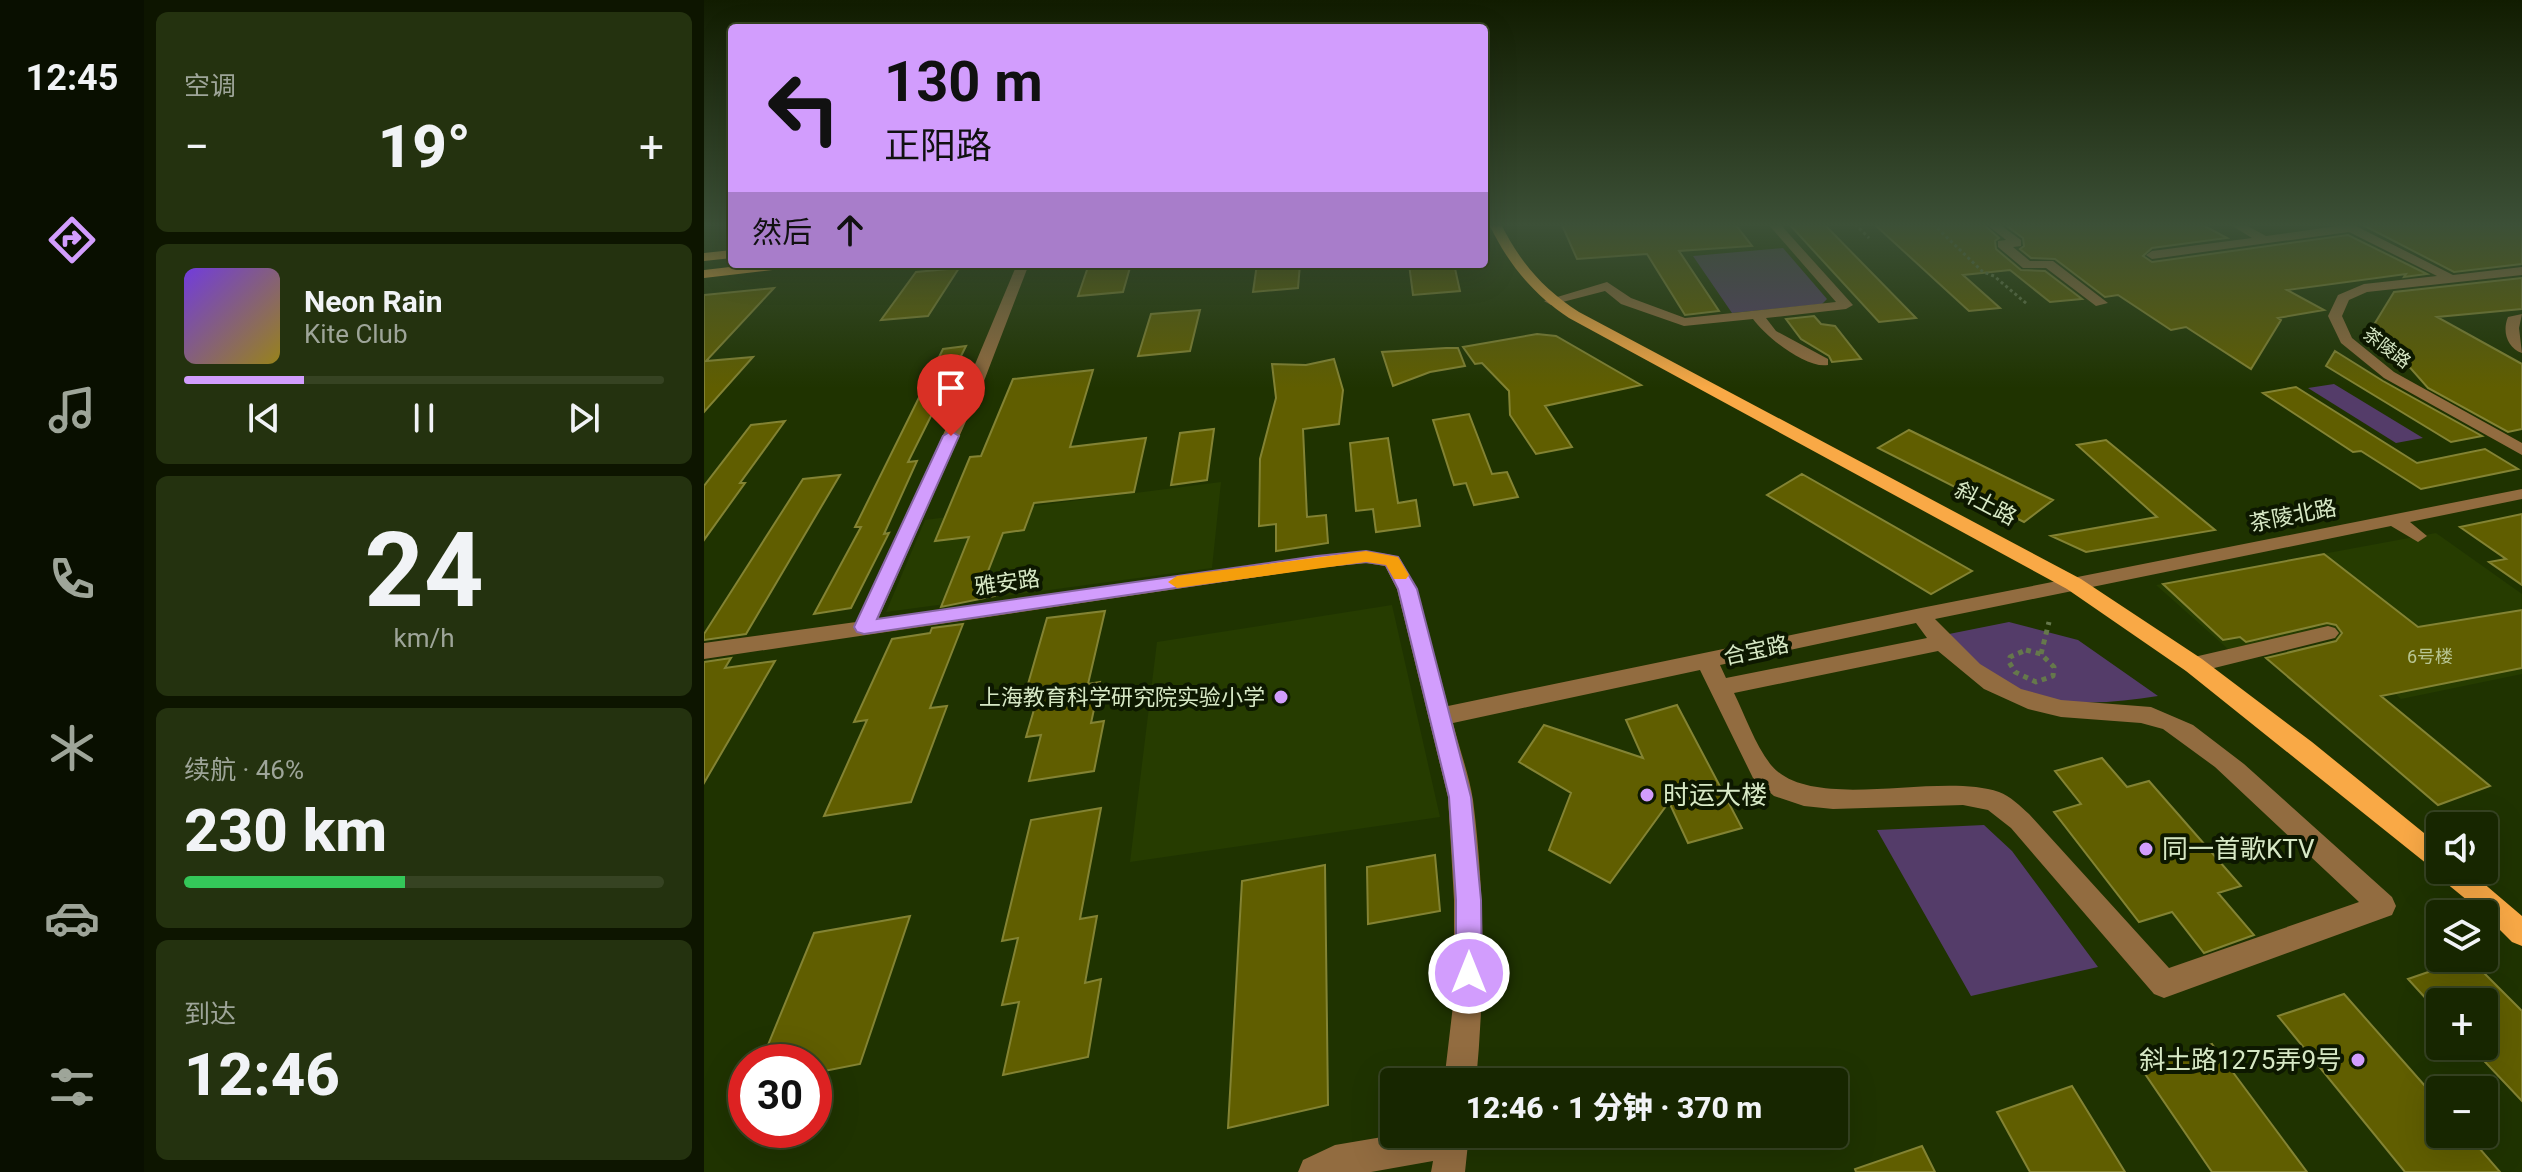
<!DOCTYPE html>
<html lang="zh">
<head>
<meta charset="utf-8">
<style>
	:root { --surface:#172600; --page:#24320f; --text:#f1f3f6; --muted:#9ea599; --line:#364322; --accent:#d29dfd }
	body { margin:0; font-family:Roboto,"Noto Sans SC",sans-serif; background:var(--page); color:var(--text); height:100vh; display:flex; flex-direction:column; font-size:30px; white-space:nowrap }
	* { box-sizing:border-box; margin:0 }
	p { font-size:26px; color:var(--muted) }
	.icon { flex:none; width:44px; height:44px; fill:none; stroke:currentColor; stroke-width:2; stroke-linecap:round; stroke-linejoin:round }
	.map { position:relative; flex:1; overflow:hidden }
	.drawer { display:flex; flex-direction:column; gap:12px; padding:12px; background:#0d1500; width:560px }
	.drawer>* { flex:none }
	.banner { position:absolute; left:24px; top:24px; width:760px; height:244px; border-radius:8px; box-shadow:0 8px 32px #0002,0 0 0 2px var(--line); background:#d29dfd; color:#111; overflow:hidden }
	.fabs { position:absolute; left:1722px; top:812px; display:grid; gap:16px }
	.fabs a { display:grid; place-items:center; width:72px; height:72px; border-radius:8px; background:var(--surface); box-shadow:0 8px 32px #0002,0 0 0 2px var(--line); font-size:40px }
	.speed { position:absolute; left:24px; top:1044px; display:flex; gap:16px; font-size:40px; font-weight:700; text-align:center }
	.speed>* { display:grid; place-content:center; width:104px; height:104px; border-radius:50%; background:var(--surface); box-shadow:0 8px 32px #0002,0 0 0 2px var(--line); line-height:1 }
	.speed .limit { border:12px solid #d22; background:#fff; color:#111 }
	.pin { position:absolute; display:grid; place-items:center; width:68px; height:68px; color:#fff; margin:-82px -34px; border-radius:50% 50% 50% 0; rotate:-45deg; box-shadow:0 0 8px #0007 }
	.pin .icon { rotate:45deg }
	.me { position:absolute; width:88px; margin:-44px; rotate:0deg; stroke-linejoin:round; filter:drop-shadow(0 0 6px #0008) }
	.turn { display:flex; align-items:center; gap:28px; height:168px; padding:0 24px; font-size:36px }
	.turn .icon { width:104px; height:104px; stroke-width:2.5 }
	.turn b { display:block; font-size:56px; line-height:68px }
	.then { display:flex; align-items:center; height:76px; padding:0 24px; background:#0003; gap:16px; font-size:30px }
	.big { font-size:60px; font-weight:800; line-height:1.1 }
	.drawer .tile { flex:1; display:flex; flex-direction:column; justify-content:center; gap:12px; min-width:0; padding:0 28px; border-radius:12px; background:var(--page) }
	.drawer .dial { align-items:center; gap:0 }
	.dial b { font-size:104px; line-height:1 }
	.song { display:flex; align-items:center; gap:24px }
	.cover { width:96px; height:96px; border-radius:12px; background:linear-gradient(135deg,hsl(260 70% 55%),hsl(50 70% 35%)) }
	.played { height:8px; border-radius:4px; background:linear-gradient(90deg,var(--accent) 25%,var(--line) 25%) }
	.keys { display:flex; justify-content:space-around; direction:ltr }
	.heat { display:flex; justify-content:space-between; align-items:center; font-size:44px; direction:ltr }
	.charge { height:12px; border-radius:6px; background:linear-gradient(90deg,#34c759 46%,var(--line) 0) }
	.trip { position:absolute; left:676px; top:1068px; width:468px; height:80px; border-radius:8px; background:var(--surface); box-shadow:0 8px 32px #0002,0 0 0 2px var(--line); font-weight:800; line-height:80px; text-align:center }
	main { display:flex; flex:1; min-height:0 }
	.menu { display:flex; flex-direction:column; width:144px; justify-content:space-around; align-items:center; background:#090f00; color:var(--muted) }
	.menu .icon { width:56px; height:56px }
	.menu .current { color:var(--accent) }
	.menu b { font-size:36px; color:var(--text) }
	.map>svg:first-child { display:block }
</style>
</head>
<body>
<main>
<nav class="menu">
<b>12:45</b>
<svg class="icon current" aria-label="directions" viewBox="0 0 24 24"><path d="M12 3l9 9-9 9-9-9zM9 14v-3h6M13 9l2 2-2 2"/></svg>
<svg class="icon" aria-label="music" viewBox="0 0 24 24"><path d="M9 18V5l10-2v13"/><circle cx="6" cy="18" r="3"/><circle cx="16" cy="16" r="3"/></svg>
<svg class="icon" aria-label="phone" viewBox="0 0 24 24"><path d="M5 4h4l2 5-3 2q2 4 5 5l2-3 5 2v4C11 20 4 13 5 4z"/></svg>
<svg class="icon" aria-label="climate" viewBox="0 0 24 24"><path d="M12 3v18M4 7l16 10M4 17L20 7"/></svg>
<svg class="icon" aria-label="car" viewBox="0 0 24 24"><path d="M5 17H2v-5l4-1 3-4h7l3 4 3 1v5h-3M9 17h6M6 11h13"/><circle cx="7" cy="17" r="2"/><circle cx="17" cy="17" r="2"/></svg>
<svg class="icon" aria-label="filters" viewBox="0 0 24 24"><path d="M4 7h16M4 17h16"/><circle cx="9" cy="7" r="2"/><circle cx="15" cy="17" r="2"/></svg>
</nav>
<section class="drawer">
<div class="tile"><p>空调</p>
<div class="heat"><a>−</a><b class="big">19°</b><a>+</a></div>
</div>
<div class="tile">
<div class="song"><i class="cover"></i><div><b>Neon Rain</b><p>Kite Club</p></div></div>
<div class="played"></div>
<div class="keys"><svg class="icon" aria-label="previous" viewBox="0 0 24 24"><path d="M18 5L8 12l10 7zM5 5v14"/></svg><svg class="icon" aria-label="pause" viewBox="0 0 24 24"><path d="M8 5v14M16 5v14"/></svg><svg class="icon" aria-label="next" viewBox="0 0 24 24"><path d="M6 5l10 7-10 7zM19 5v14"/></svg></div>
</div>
<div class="tile dial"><b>24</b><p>km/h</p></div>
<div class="tile"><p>续航 · 46%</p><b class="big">230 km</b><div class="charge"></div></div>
<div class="tile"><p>到达</p><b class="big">12:46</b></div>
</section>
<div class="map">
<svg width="1818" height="1172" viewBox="0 0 1818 1172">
	<rect width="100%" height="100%" fill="#1f3300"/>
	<path fill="#263c00" d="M517 482 508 568 182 612 221 520Z
		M1732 533 1818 594V674L1697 699 1624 633 1524 649 1452 585Z
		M688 605 736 817 426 862 453 642Z"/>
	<path fill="#543c69" d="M1079 248 1123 299 1118 304 1028 313 989 256Z
		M1630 384 1719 438 1692 443 1604 388Z
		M1305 622 1374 640 1454 696C1398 705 1340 709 1290 678 1273 668 1259 648 1245 634Z
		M1280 825 1308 851 1394 967 1267 996 1173 830Z"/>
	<path fill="#605e00" stroke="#838333" stroke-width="2" d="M880 224H1031L1048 246 975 251 1015 311 981 315 943 254 873 259 858 225Z
		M1085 224H1120L1212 318 1175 322Z
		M1170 224H1279L1295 238 1291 241 1292 249 1317 270 1341 271 1378 299 1346 302 1306 270 1259 275 1296 308 1265 311Z
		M1300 224H1497L1523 238 1448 248 1439 256 1448 262 1644 235 1723 274 1700 277 1702 274 1583 290 1620 310 1574 318 1577 320 1547 369 1482 327 1467 330 1414 295 1401 297 1351 259 1327 258 1316 249 1320 246 1319 238Z
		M1657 224H1818V264L1750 272Z
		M385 264H427L419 292 374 296Z
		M553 264H596L594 288 549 292Z
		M705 264H750L756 291 709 295Z
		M255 268 224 316 177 320 212 272Z
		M1818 278V309L1733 317 1818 364V429L1804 432 1724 388 1678 336 1671 323 1690 292Z
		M70 288 2 361 49 357 0 412V295Z
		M496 310 486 351 434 356 447 314Z
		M1110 316 1117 324 1131 326 1157 359 1128 362 1125 356 1097 339 1082 319Z
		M833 334 852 336 937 385 841 406 868 447 832 454 806 415 805 391 778 363 771 364 759 347Z
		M262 346 204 462 213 461 180 534 185 533 147 608 110 614 157 527H151L239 349Z
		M742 348H754L761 366 726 372 689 386 678 352Z
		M1631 351 1679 381 1778 436 1747 442 1622 366Z
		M630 359 639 390 635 424 599 429 603 517 622 515 624 543 572 551V524L555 526 556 459 572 398 568 364 602 365Z
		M389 370 366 447 442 438 430 492 330 503 320 530 299 533 281 579 299 576 291 596 237 607 265 537 231 541 266 457 277 456 309 379Z
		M1592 387 1713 463 1781 449 1814 469 1717 489 1657 451 1649 452 1559 393Z
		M765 414 788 474 803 472 814 497 770 505 762 483 750 485 729 420Z
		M81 421 36 483H41L0 540V486L47 425Z
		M510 429 503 480 467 485 476 433Z
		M1205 430 1349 500 1320 522 1174 448Z
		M684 438 694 503 712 500 716 526 672 532 669 509 652 511 646 443Z
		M1402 440 1511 530 1382 552 1347 536 1453 517 1373 445Z
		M1098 474 1268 571 1227 594 1063 495Z
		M136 475 42 634 0 640V634L99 479Z
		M1818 514V585L1785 562 1802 559 1756 527Z
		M1620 554 1714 627 1818 610V668L1677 696 1786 786 1734 805 1562 658 1632 641 1638 633 1632 625 1623 623 1542 642 1536 637 1519 640 1459 584Z
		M401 611 384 684 396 682 387 723 400 721 390 771 325 781 337 735 322 737 334 696 320 698 343 618Z
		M259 624 226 708 243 706 207 802 120 816 163 720 150 722 188 639 226 633 228 628Z
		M27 658 21 668 71 661 0 783V662Z
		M973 705 1038 828 984 843 965 802 906 883 845 850 867 793 815 762 840 725 939 758 922 720Z
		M1398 758 1423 787 1445 781 1537 886 1514 893 1550 935 1500 953 1468 912 1435 922 1350 812 1377 804 1351 771Z
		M397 808 376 919 393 916 381 983 397 979 384 1057 299 1075 315 1002 298 1005 314 938 298 941 327 820Z
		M731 855 736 911 664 924 663 867Z
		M621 865 624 1105 524 1128 538 881Z
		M206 916 156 1064 110 1073V1062H57L110 933Z
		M1765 958 1818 1011V1101L1766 1046H1780V1002H1725L1704 979Z
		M1640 994 1736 1103V1134H1763L1796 1172H1701L1574 1016Z
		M1508 1044 1603 1172H1508L1437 1068Z
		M1368 1086 1421 1172H1326L1293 1112Z
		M1218 1146 1231 1172H1152L1151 1169Z"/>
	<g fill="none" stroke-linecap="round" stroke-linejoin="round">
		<path stroke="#65784b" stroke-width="3" stroke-dasharray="3 3" stroke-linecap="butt" d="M1151 224 1165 238
			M1229 224 1279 272 1290 276 1323 304"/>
		<path stroke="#65784b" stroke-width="5" stroke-dasharray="5 5" stroke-linecap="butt" d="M1322 650 1337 654 1350 667 1349 676 1332 682 1311 672 1305 662 1306 657Z
			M1337 654 1345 622"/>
		<path fill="#926c40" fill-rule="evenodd" d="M1064 224H1076L1149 305 1142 309 1062 318 1072 331 1124 359V365C1102 369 1061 336 1049 319L980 326 917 304 901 291 847 305 840 301 903 282 927 298 981 318 1132 302Z
			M1282 224H1295L1317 240V246L1309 247 1326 261H1349L1404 303 1392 306 1342 268H1319L1294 247V241L1302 240Z
			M1525 224H1540L1562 236 1648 224 1749 275 1818 267V275L1663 292 1645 300 1638 316 1648 338 1690 372 1818 443V455L1680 378 1637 343 1624 316 1634 295 1660 284 1733 276 1645 232 1448 259 1442 255 1448 251 1548 238Z
			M313 264H325L280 381 174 619 613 556C641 553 667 549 695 557L713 589 744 706 1217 608 1818 489V499L1706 522 1723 536 1714 542 1687 526 1231 619 1276 664 1317 689 1357 700 1447 707 1489 725 1540 764 1688 897 1692 906 1688 915 1460 998 1450 994 1307 828 1284 810 1259 805 1129 809 1100 806 1070 796 1049 778 996 670 749 723C755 748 765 774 769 800 781 894 781 988 772 1082H740L750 997V900L744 797 693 589 681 566 662 563 613 568 0 659V643L152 622 264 381ZM1212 623 1223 638 1022 678 1016 665ZM1234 651 1280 689 1324 709 1357 717 1437 723 1459 729 1511 767 1655 902 1465 968 1325 814C1316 806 1306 796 1295 792 1234 771 1108 814 1067 765 1051 745 1041 715 1030 693Z
			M1818 314 1815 328 1818 353C1803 348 1798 331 1804 317Z
			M1624 626 1631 628 1635 633 1631 638 1490 673 1482 671 1479 665 1482 659 1490 657Z
			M696 1134H765L761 1172H727L729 1161 667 1172H594L599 1160 631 1145Z"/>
		<path fill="#f9a946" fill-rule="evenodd" d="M785 224H797C816 262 839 289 875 312L1377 579 1498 659 1608 742 1736 846V870H1764L1818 916V946L1808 942 1780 914 1736 878 1733 872 1482 671 1363 589 865 318C828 293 804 264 785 224Z
			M28 250V258L0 261V253Z
			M52 264H91L85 268 0 278V270Z"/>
	</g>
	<linearGradient id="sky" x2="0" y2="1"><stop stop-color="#111c00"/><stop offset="0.58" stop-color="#3c5037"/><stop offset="1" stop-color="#3c5037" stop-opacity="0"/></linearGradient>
	<rect width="1818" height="388" fill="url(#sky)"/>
	<path fill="#d29dfd" stroke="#8866a4" stroke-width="2" d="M247 431 255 436 173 619 613 556 662 551 694 557 713 589 767 797 777 900 778 973 774 981 765 985 756 981 752 973V900L745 797 694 589 682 565 662 562 613 567 160 634 153 632 150 627 239 436Z"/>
	<path fill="#f59e0b" d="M662 551 694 557 705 575 702 579H690L682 565 662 562 473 588 464 582 473 576Z"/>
	<g fill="#d29dfd" stroke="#0d1800" stroke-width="3">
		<circle cx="577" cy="697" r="8"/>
		<circle cx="943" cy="795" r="8"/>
		<circle cx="1442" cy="849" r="8"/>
		<circle cx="1654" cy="1060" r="8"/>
	</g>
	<g text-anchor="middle" stroke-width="8" stroke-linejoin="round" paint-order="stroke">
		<g font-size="18" fill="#d7e8c5" stroke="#0d1800">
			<text transform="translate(1683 348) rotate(37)" y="6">茶陵路</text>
		</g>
		<g font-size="18" fill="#b9c694">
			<text x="1726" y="663">6号楼</text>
		</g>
		<g font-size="22" fill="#d7e8c5" stroke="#0d1800">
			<text transform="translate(1282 503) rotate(28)" y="8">斜土路</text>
			<text transform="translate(1589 515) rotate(-11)" y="8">茶陵北路</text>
			<text transform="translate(303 582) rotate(-8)" y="8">雅安路</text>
			<text transform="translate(1052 650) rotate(-12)" y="8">合宝路</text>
		</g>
		<g font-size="22" fill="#d7e8c5" stroke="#0d1800" text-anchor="end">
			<text x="561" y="705">上海教育科学研究院实验小学</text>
		</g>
		<g font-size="26" fill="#d7e8c5" stroke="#0d1800" text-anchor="start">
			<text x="959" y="804">时运大楼</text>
			<text x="1458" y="858">同一首歌KTV</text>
			<text x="1638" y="1069" text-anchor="end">斜土路1275弄9号</text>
		</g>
	</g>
</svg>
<div class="fabs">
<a><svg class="icon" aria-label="sound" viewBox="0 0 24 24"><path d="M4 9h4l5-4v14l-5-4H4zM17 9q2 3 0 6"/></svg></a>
<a><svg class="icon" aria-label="layers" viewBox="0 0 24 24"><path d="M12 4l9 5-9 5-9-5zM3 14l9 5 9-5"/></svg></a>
<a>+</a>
<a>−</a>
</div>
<div class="speed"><div class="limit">30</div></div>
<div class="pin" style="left:247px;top:436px;background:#d93025"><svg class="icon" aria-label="arrive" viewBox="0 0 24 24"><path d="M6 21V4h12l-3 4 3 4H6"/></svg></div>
<svg class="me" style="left:765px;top:973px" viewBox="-20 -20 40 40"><circle r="17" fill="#d29dfd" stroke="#fff" stroke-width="3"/><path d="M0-11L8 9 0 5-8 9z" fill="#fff"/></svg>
<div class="trip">12:46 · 1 分钟 · 370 m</div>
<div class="banner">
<div class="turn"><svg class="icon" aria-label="left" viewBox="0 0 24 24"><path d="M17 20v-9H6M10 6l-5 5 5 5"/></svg><div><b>130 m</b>正阳路</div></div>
<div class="then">然后<svg class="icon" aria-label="ahead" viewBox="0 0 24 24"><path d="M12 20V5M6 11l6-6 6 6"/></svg></div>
</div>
</div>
</main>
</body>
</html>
